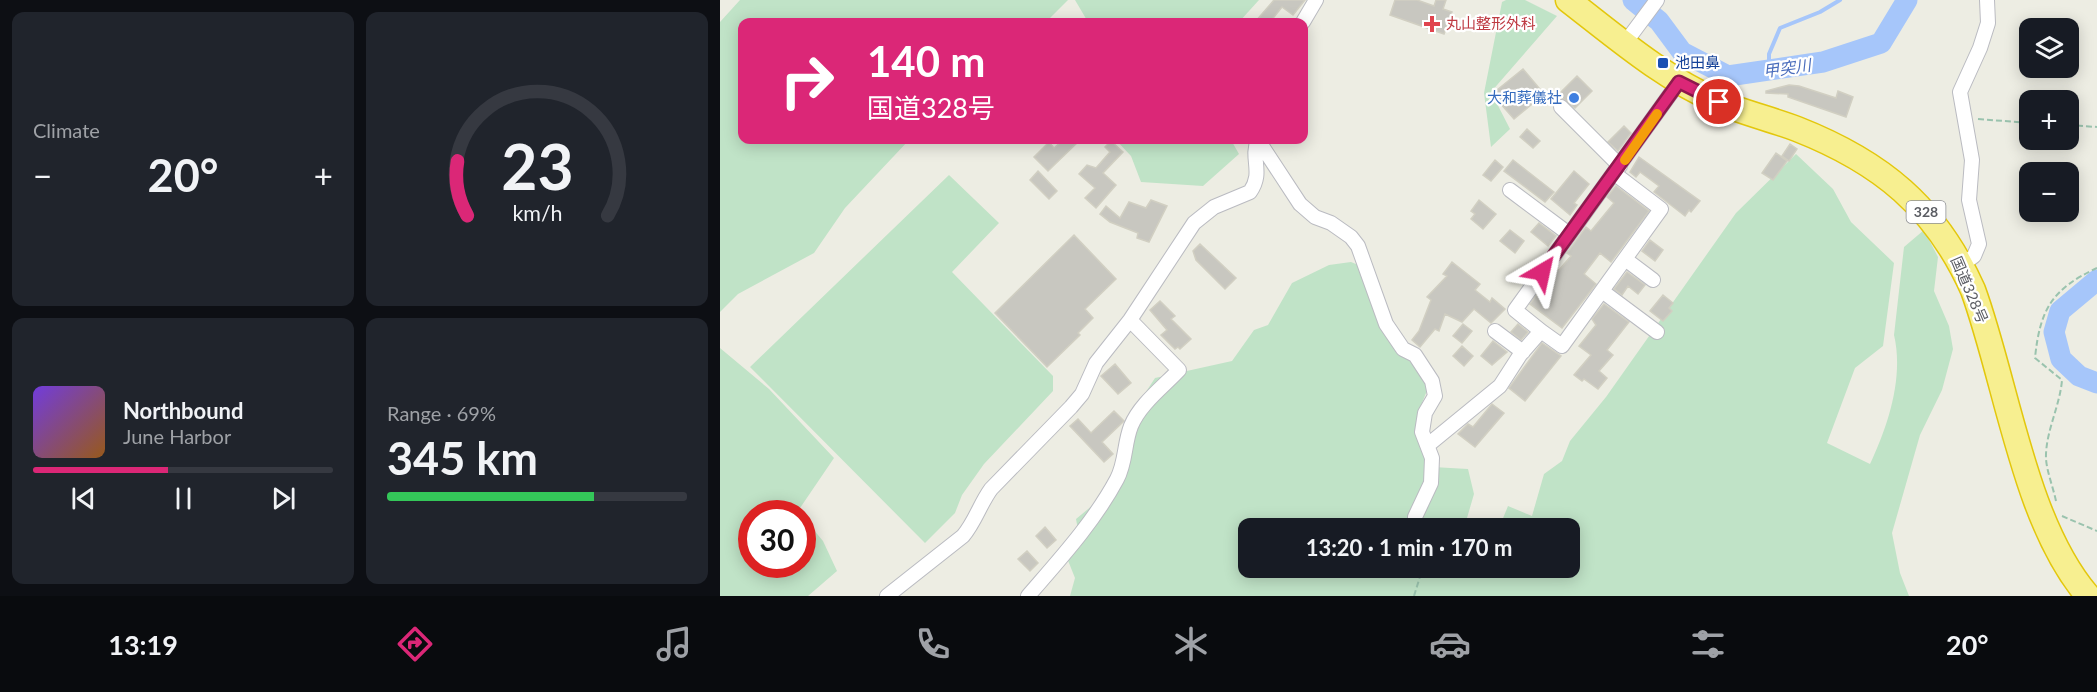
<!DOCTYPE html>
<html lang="en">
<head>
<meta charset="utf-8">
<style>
	:root { --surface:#171b24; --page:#20242c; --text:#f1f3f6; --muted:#9ea1a6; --line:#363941; --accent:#db2777 }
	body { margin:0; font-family:Lato,"Noto Sans JP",sans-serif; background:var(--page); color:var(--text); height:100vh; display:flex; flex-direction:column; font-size:22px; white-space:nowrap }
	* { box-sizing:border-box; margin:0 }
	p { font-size:20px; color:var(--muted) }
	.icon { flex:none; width:33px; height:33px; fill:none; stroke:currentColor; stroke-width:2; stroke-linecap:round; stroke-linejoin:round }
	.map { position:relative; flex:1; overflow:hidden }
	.drawer { display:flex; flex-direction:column; gap:12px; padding:12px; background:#0d0f14; width:720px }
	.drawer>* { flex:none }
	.hud { position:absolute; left:18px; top:18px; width:570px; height:126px; border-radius:12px; box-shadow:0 3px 15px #0003; background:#db2777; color:#fff; overflow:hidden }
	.fabs { position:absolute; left:1299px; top:18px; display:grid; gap:12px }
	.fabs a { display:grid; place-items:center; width:60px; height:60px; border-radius:12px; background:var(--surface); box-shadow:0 3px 15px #0003; font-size:30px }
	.speed { position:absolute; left:18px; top:500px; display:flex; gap:12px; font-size:30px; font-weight:700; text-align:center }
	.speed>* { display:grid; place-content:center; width:78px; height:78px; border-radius:50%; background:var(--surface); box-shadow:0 3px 15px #0003; line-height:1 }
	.speed .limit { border:9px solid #d22; background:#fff; color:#111 }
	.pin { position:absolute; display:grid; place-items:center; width:51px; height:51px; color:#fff; margin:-26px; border:3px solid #fff; border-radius:50%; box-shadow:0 2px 6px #0007 }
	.me { position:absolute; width:66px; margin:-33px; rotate:36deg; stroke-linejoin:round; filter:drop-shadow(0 0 4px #0008) }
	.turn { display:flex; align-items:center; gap:21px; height:126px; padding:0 30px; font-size:27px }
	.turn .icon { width:78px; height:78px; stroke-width:2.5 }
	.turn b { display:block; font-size:42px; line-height:51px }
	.big { font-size:45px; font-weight:700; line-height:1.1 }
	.drawer .widget { flex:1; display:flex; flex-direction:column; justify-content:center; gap:9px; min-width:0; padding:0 21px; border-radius:12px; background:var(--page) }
	.drawer .dial { align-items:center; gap:0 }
	.dial svg { height:156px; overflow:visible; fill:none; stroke:var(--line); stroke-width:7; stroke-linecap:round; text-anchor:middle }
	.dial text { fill:var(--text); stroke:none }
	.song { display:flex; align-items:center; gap:18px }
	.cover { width:72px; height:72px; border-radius:9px; background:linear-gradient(135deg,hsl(260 70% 55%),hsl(30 70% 35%)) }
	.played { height:6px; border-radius:3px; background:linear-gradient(90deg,var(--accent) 45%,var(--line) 45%) }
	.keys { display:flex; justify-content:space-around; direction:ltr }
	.heat { display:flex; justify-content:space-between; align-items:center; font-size:33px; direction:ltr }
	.charge { height:9px; border-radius:4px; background:linear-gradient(90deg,#34c759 69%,var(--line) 0) }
	.drawer .tiles { flex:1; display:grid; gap:12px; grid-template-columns:repeat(2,1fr) }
	.trip { position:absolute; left:518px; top:518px; width:342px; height:60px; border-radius:12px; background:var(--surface); box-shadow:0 3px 15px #0003; font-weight:700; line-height:60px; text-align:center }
	.tab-bar { display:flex; height:96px; justify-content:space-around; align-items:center; background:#090b0e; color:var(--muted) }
	.tab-bar .icon { width:42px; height:42px }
	.tab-bar .current { color:var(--accent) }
	.tab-bar b { font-size:27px; color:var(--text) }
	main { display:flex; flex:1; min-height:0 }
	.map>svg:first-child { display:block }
</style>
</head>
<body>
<main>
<section class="drawer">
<div class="tiles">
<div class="widget"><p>Climate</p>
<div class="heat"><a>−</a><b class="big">20°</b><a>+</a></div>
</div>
<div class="widget dial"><svg viewBox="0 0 100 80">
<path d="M14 69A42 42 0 1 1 86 69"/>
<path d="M14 69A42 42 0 0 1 9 41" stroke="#db2777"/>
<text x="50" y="56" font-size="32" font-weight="700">23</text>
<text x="50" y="72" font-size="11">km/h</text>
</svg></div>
<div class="widget">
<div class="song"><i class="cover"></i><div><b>Northbound</b><p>June Harbor</p></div></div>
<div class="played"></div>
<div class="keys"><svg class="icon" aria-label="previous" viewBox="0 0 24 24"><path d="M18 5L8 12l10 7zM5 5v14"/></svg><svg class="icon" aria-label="pause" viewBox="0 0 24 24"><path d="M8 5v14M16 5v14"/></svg><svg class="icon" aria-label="next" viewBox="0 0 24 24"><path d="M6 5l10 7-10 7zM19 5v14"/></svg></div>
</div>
<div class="widget"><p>Range · 69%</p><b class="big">345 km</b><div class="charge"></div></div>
</div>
</section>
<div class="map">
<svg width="1377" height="596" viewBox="0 0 1377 596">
	<rect width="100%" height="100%" fill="#edede3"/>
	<path fill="#c0e3c7" d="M20 0H348L326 22H22V140H189L125 208 94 253 18 294 0 312V22Z
		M355 0H539L519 22H368Z
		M786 0H805L837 16 771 92 790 129 771 147 764 93 782 2Z
		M396 140H511L519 154 483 186 421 182 411 156Z
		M1076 154 1113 189 1131 222 1174 263 1163 346 1135 368 1107 443 1150 464C1168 426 1184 377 1174 335L1184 247 1204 230 1218 257 1214 291 1229 326 1233 349 1222 390 1200 435 1172 533 1180 573 1189 596H350L355 578 347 558 361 546 356 519 402 481 405 424 435 378 512 361 534 330 548 325 572 283 609 265 631 262 648 269 684 355 710 383 698 413 713 467 748 469 754 494 747 518 749 528H528V567H849V528H779L788 506 812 516 824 474 842 461 850 441 886 397 1016 213Z
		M229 175 279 223 232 272 333 376V391L264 464 242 495 235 513 205 543 30 367Z
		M0 348 49 389 114 458 78 511 80 513H32V564H82L83 517 103 541 117 571 88 596H0Z"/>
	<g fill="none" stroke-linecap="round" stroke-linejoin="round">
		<path stroke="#a6c6fa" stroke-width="4" d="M1049 70V54L1060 28 1100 12 1120 0"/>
		<path stroke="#a6c6fa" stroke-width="21" d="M913 0 939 21 962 52 1008 76 1103 62 1161 43 1187 0
			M1377 280 1340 311 1334 332 1341 359 1359 376 1377 383"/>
	</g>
	<path fill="#c8c7c0" stroke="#d1cfc2" stroke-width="1.5" d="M554 0H585L573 15 562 7 550 22H535Z
		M675 0H697L714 6 716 0H726L723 9 732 12 724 34 670 15Z
		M803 69 824 94 794 119 772 94Z
		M857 76 872 91 855 108 838 95Z
		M1069 85 1079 86 1116 98 1118 91 1133 97 1126 117 1068 97V94L1046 93V91Z
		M904 126 911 133 898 151 888 142Z
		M807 129 820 141 813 148 800 137Z
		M343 140H360L328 171 314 157 329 142 334 148Z
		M391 141 403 152 383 173 396 185 376 208 365 198 375 188 359 174 367 165 376 168 390 152 385 147Z
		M1070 144 1077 149 1069 161 1062 156Z
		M1056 153 1067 161 1053 180 1042 173Z
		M919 157 980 201 971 212 969 210 965 216 934 192 939 186 920 172 916 177 910 172Z
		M775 160 783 167 771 181 763 175Z
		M793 160 834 192 825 202 784 171Z
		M318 171 337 191 329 199 310 180Z
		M854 171 869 184 854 203 857 205 850 215 831 199Z
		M896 186 929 211 891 262 880 253 864 274 876 284 842 328 810 304 836 268 839 270 851 256 847 253 866 227 871 231 894 203 887 197Z
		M431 200 447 206 429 242 417 238 418 233 390 222 380 214 386 206 400 218 409 202 426 208Z
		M759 200 776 214 763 229 751 219 755 214 751 211Z
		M819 223 836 236 828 246 811 232Z
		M790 230 804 241 795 253 780 241Z
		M354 235 396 279 365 309 373 318 358 333 360 335 327 367 275 313Z
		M930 240 943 250 935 261 922 251Z
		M480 244 516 278 505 289 476 260 473 251Z
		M732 262 760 284 755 290 770 302 772 298 785 309 771 323 754 309 742 322 725 314 719 331 715 329 700 347 692 340 699 331 711 300 707 297 727 276 723 274Z
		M907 272 925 285 918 294 908 286 902 295 894 289Z
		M943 295 953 303 949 308 952 311 943 321 930 311Z
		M440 301 455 316 451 319 471 339 460 349 458 347 455 349 441 335 447 330 430 310Z
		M884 304 909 322 887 350 893 355 879 371 887 378 878 389 864 379 862 381 854 375 871 355 859 346 876 325 872 319Z
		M743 324 752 331 742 343 733 336Z
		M798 324 808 332 801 340 791 332Z
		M773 341 787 352 772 365 761 356Z
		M822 343 841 356 805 401 789 388Z
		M742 346 753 356 744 366 733 356Z
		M395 364 411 383 398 394 381 376Z
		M772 404 784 413 755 447 738 434 748 424 753 427Z
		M394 411 404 421 382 442 393 454 384 462 350 426 358 419 371 433Z
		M325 527 336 540 327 548 316 536Z
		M307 551 318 563 310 571 298 559Z"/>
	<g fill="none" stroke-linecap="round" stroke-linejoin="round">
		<g stroke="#babbc1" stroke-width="16">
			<path id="street" d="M583 22 596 0
				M905 43 937 0
				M841 107 900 166
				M538 140 580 204 595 217 611 223 631 237 638 246 666 324 683 349 695 355 712 381 715 396 705 413 702 432 712 458 711 483 695 517
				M790 190 849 234
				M905 259 933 280
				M1242 265 1254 256 1259 244 1249 200 1252 160 1240 92 1260 48 1268 23 1267 0
				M882 291 937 332
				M775 331 803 352
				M821 331 842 346 941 209 895 174
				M708 445 780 386 800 355 821 331 795 310 959 82
				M167 596 243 536C255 522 260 504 271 489L351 407 362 394 376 363 410 320 474 223 494 207 530 192C544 172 530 159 538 140
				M308 596C340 559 374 522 397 479 406 462 404 444 411 426 420 404 443 387 459 370L410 320"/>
		</g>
		<g stroke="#e3c70c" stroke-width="27">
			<path id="highway" d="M848 0C896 37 943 78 999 102 1024 113 1051 119 1077 129 1161 162 1216 207 1253 290 1287 383 1304 522 1368 596"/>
		</g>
		<path stroke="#9ac3ae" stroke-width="2" stroke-dasharray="6 3" stroke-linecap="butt" d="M1258 119 1310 123
			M1348 125 1377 127
			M1336 501C1333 487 1327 472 1326 459 1325 433 1340 406 1342 380L1315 358C1320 309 1332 289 1377 268
			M1342 516 1377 531
			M694 596 703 567"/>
		<use href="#street" stroke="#fff" stroke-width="14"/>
		<use href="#highway" stroke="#f7ef90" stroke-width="24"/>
	</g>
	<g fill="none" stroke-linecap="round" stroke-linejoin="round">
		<g stroke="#8e194d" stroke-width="15">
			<path id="route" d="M822 272 959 82 999 102"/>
		</g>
		<use href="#route" stroke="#db2777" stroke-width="10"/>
		<path stroke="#f59e0b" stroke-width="10" d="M905 160 937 114"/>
	</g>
	<path fill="#e0444e" stroke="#fff" stroke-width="2" d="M709 15h6v6h6v6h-6v6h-6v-6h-6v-6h6z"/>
	<rect fill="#1a4fb4" stroke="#fff" stroke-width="2" x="937" y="57" width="12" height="12" rx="3"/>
	<circle fill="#3f7fe0" stroke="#fff" stroke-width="2" cx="854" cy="98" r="6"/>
	<g text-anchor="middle" stroke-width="4.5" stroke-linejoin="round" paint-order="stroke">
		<rect fill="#fff" stroke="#8c8e92" stroke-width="1.5" x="1186.5" y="201" width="39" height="22" rx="4.5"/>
		<g font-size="14" font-weight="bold" fill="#5b5d63">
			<text x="1206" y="217">328</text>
		</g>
		<g font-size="15" fill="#be3a42" stroke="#fff" text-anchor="start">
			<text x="726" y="29">丸山整形外科</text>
		</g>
		<g font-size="15" fill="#164399" stroke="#fff" text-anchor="start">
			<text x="955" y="68">池田鼻</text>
		</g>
		<g font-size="15" fill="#366cbe" stroke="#fff" text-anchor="end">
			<text x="842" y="103">大和葬儀社</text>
		</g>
		<g font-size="15" fill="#5b5d63" stroke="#fff">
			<text transform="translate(1249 290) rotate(67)" y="5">国道328号</text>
		</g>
		<g font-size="16" font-style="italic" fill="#4a6dbc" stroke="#fff">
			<text transform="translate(1067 68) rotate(-8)" y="6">甲突川</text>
		</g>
	</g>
</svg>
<div class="fabs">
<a><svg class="icon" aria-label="layers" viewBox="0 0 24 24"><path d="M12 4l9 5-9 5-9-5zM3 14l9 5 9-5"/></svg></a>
<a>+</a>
<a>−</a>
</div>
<div class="speed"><div class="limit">30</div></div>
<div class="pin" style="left:999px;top:102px;background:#d93025"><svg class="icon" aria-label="arrive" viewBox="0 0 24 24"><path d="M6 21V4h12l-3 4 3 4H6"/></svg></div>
<svg class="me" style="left:822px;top:272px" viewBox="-20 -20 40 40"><path d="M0-17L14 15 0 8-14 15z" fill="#db2777" stroke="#fff" stroke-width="4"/></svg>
<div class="trip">13:20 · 1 min · 170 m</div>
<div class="hud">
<div class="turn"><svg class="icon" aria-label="right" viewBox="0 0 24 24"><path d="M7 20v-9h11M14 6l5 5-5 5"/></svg><div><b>140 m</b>国道328号</div></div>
</div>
</div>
</main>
<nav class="tab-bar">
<b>13:19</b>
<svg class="icon current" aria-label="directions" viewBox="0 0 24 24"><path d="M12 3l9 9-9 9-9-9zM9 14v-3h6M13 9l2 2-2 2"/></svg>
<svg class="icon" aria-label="music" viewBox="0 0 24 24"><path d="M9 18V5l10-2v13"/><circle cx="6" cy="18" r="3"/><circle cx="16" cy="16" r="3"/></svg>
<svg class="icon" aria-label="phone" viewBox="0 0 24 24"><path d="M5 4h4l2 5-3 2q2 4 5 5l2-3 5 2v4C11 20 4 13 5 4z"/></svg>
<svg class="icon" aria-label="climate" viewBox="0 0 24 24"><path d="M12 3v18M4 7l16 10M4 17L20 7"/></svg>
<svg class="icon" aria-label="car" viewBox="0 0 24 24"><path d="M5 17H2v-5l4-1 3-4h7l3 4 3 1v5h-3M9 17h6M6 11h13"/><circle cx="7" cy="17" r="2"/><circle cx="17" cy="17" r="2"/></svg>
<svg class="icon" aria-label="filters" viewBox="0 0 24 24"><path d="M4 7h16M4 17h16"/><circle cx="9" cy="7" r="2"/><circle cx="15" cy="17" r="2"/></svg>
<b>20°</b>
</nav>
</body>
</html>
